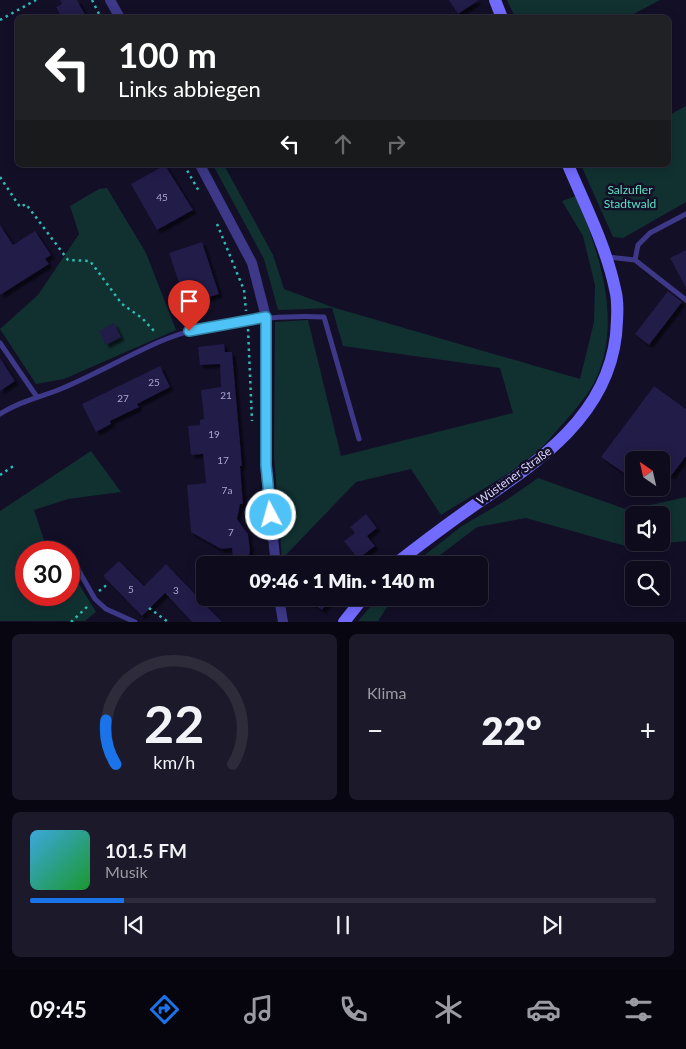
<!DOCTYPE html>
<html lang="de">
<head>
<meta charset="utf-8">
<style>
	:root { --surface:#0e0b1d; --page:#1c192a; --text:#f1f3f6; --muted:#9b9ba4; --line:#2e2b3b; --accent:#1a73e8 }
	body { margin:0; font-family:Lato,sans-serif; background:var(--page); color:var(--text); height:100vh; display:flex; flex-direction:column; font-size:19px; white-space:nowrap }
	* { box-sizing:border-box; margin:0 }
	p { font-size:16px; color:var(--muted) }
	.icon { flex:none; width:28px; height:28px; fill:none; stroke:currentColor; stroke-width:2; stroke-linecap:round; stroke-linejoin:round }
	.map { position:relative; height:622px; overflow:hidden }
	.details { display:flex; flex-direction:column; gap:12px; padding:12px; background:#080610; flex:1 }
	.details>* { flex:none }
	.top-card { position:absolute; left:15px; top:15px; width:656px; height:152px; border-radius:8px; box-shadow:0 2px 12px #0003,0 0 0 1px var(--line); background:#202124; color:#fff; overflow:hidden }
	.needle { width:32px; rotate:326deg }
	.tools { position:absolute; left:625px; top:451px; display:grid; gap:10px }
	.tools a { display:grid; place-items:center; width:45px; height:45px; border-radius:8px; background:var(--surface); box-shadow:0 2px 12px #0003,0 0 0 1px var(--line); font-size:25px }
	.speed { position:absolute; left:15px; top:541px; display:flex; gap:10px; font-size:25px; font-weight:700; text-align:center }
	.speed>* { display:grid; place-content:center; width:65px; height:65px; border-radius:50%; background:var(--surface); box-shadow:0 2px 12px #0003,0 0 0 1px var(--line); line-height:1 }
	.speed .limit { border:8px solid #d22; background:#fff; color:#111 }
	.pin { position:absolute; display:grid; place-items:center; width:42px; height:42px; color:#fff; margin:-51px -21px; border-radius:50% 50% 50% 0; rotate:-45deg; box-shadow:0 0 5px #0007 }
	.pin .icon { rotate:45deg }
	.me { position:absolute; width:55px; margin:-28px; rotate:354deg; stroke-linejoin:round; filter:drop-shadow(0 0 4px #0008) }
	.turn { display:flex; align-items:center; gap:18px; height:105px; padding:0 20px; font-size:22px }
	.turn .icon { width:65px; height:65px; stroke-width:2.5 }
	.turn b { display:block; font-size:35px; line-height:42px }
	.lanes { display:flex; align-items:center; height:48px; padding:0 20px; background:#0003; justify-content:center; gap:25px; direction:ltr }
	.lanes .off { opacity:.35 }
	.big { font-size:38px; font-weight:800; line-height:1.1 }
	.details .tile { flex:1; display:flex; flex-direction:column; justify-content:center; gap:8px; min-width:0; padding:0 18px; border-radius:8px; background:var(--page) }
	.details .dial { align-items:center; gap:0 }
	.dial svg { height:130px; overflow:visible; fill:none; stroke:var(--line); stroke-width:7; stroke-linecap:round; text-anchor:middle }
	.dial text { fill:var(--text); stroke:none }
	.song { display:flex; align-items:center; gap:15px }
	.cover { width:60px; height:60px; border-radius:8px; background:linear-gradient(135deg,hsl(200 70% 55%),hsl(130 70% 35%)) }
	.played { height:5px; border-radius:2px; background:linear-gradient(90deg,var(--accent) 15%,var(--line) 15%) }
	.keys { display:flex; justify-content:space-around; direction:ltr }
	.heat { display:flex; justify-content:space-between; align-items:center; font-size:28px; direction:ltr }
	.details .tiles { flex:1; display:grid; gap:12px; grid-template-columns:1fr 1fr }
	.tile:last-child { grid-column:span 2 }
	.trip { position:absolute; left:196px; top:556px; width:292px; height:50px; border-radius:8px; background:var(--surface); box-shadow:0 2px 12px #0003,0 0 0 1px var(--line); font-weight:800; line-height:50px; text-align:center }
	.tabs { display:flex; height:80px; justify-content:space-around; align-items:center; background:#06040c; color:var(--muted) }
	.tabs .icon { width:35px; height:35px }
	.tabs .current { color:var(--accent) }
	.tabs b { font-size:22px; color:var(--text) }
	.map>svg:first-child { display:block }
</style>
</head>
<body>
<div class="map">
<svg width="686" height="622" viewBox="0 0 686 622">
	<defs>
		<filter id="shadow"><feDropShadow dx="3.5" dy="3.5" stdDeviation="1" flood-color="#0009"/></filter>
	</defs>
	<rect width="100%" height="100%" fill="#130f27"/>
	<path fill="#113131" fill-rule="evenodd" d="M507 0H660L628 17H515Z
		M686 106V202L623 238 613 237 581 165H669V115Z
		M213 165H224L273 255 284 289 332 307 580 379 594 322 595 285 583 236 562 201 576 196C599 252 624 324 594 383 585 399 572 414 559 428 551 437 543 448 533 455 507 477 470 496 441 515L411 469 356 482 282 559 274 456 275 322 308 320 341 456 513 413 500 368 343 346 332 308 278 310 264 259Z
		M107 188 146 253 176 330 64 379 36 384 0 329 38 295 79 234 70 206 99 189Z
		M91 451 121 492 68 499 34 510 48 552H26V595H69V568L96 612 85 621H0V511Z
		M538 478 628 510 686 497V541L629 547 526 518 477 527 427 565H412L462 526 508 499ZM634 515H661V542H634Z
		M378 598H393L378 621H358Z"/>
	<path fill="#241a48" filter="url(#shadow)" d="M60 0H77L87 18H62L56 7 62 4Z
		M449 0H479L458 14Z
		M165 165 193 210 157 230 131 184Z
		M0 225 13 245 35 231 51 255 45 259 49 264 0 295Z
		M202 242 219 294 186 304 169 253Z
		M686 250V288L670 258Z
		M668 291 682 302 649 345 635 334Z
		M114 323 121 337 106 345 99 331Z
		M224 344 225 352H232L242 466H240L243 504H240L237 519 248 534 250 550 249 557 233 559 232 548 221 549 191 532 187 485 206 483 203 454 191 455 188 426 200 425V420L204 419 201 390 221 387 220 364 200 365 198 347Z
		M0 358 15 381 0 391Z
		M160 366 170 387 137 404 139 407 110 421 111 424 96 432 82 404Z
		M654 386 686 409V456L671 476 661 468V460H634V480L601 457Z
		M366 514 377 528 367 536 375 546 358 559 344 541 355 533 350 527Z
		M119 561 144 586 166 564 222 622H192L165 593 142 616 103 576Z
		M304 598H331L322 610Z"/>
	<g fill="none" stroke-linecap="round" stroke-linejoin="round">
		<path stroke="#2cbcb6" stroke-width="2.5" stroke-dasharray="2.5 4" stroke-linecap="butt" d="M92 0 101 18
			M0 20 36 0
			M184 165 200 193
			M0 177 20 207 26 204 68 260 90 261 122 304 142 318 156 333
			M217 224 244 290 246 311
			M248 329 252 421
			M0 475 15 465
			M99 591 109 583
			M149 608 168 622
			M71 622 88 606"/>
		<path stroke="#3d3887" stroke-width="5" d="M608 257 635 260 686 300
			M635 260 638 245 650 233 686 214
			M0 343 37 397
			M0 414C19 401 42 397 63 388 96 374 127 356 159 342 207 321 272 315 324 317L359 439
			M68 552 95 599 106 609 135 622"/>
		<path stroke="#3d3887" stroke-width="10" d="M110 0 120 18
			M200 165 252 263 266 317 265 465 276 565
			M279 598 283 622"/>
		<path stroke="#726bff" stroke-width="12" d="M495 0 502 18
			M394 565C422 543 450 522 479 502 541 460 607 415 616 335 617 320 619 303 615 289 606 246 585 205 568 165
			M344 622 363 598"/>
	</g>
	<g fill="none" stroke-linecap="round" stroke-linejoin="round">
		<g stroke="#337fa1" stroke-width="12">
			<path id="route" d="M189 331 266 317V465L271 515"/>
		</g>
		<use href="#route" stroke="#4fc3f7" stroke-width="9"/>
	</g>
	<g text-anchor="middle" stroke-width="5" stroke-linejoin="round" paint-order="stroke">
		<g font-size="10" fill="#aca6d1">
			<text x="162" y="201">45</text>
			<text x="154" y="386">25</text>
			<text x="226" y="399">21</text>
			<text x="123" y="402">27</text>
			<text x="214" y="438">19</text>
			<text x="223" y="464">17</text>
			<text x="227" y="494">7a</text>
			<text x="231" y="536">7</text>
			<text x="131" y="593">5</text>
			<text x="176" y="594">3</text>
		</g>
		<g font-size="12" fill="#5ce3c4" stroke="#130f27">
			<text x="630" y="194">Salzufler<tspan x="630" dy="14">Stadtwald</tspan></text>
		</g>
		<g font-size="12" fill="#dad4ff" stroke="#130f27">
			<text transform="translate(514 476) rotate(-36)" y="4">Wüstener Straße</text>
		</g>
	</g>
</svg>
<div class="tools">
<a><svg class="needle" viewBox="-14 -14 28 28"><path d="M0-13l5 13h-10z" fill="#e53935"/><path d="M0 13l5-13h-10z" fill="#9b9ba4"/></svg></a>
<a><svg class="icon" aria-label="sound" viewBox="0 0 24 24"><path d="M4 9h4l5-4v14l-5-4H4zM17 9q2 3 0 6"/></svg></a>
<a><svg class="icon" aria-label="search" viewBox="0 0 24 24"><circle cx="10" cy="10" r="6"/><path d="M15 15l6 6"/></svg></a>
</div>
<div class="speed"><div class="limit">30</div></div>
<div class="pin" style="left:189px;top:331px;background:#d93025"><svg class="icon" aria-label="arrive" viewBox="0 0 24 24"><path d="M6 21V4h12l-3 4 3 4H6"/></svg></div>
<svg class="me" style="left:271px;top:515px" viewBox="-20 -20 40 40"><circle r="17" fill="#4fc3f7" stroke="#fff" stroke-width="3"/><path d="M0-11L8 9 0 5-8 9z" fill="#fff"/></svg>
<div class="trip">09:46 · 1 Min. · 140 m</div>
<div class="top-card">
<div class="turn"><svg class="icon" aria-label="left" viewBox="0 0 24 24"><path d="M17 20v-9H6M10 6l-5 5 5 5"/></svg><div><b>100 m</b>Links abbiegen</div></div>
<div class="lanes"><svg class="icon" aria-label="left" viewBox="0 0 24 24"><path d="M17 20v-9H6M10 6l-5 5 5 5"/></svg><svg class="icon off" aria-label="ahead" viewBox="0 0 24 24"><path d="M12 20V5M6 11l6-6 6 6"/></svg><svg class="icon off" aria-label="right" viewBox="0 0 24 24"><path d="M7 20v-9h11M14 6l5 5-5 5"/></svg></div>
</div>
</div>
<section class="details">
<div class="tiles">
<div class="tile dial"><svg viewBox="0 0 100 80">
<path d="M14 69A42 42 0 1 1 86 69"/>
<path d="M14 69A42 42 0 0 1 8 42" stroke="#1a73e8"/>
<text x="50" y="56" font-size="32" font-weight="700">22</text>
<text x="50" y="72" font-size="11">km/h</text>
</svg></div>
<div class="tile"><p>Klima</p>
<div class="heat"><a>−</a><b class="big">22°</b><a>+</a></div>
</div>
<div class="tile">
<div class="song"><i class="cover"></i><div><b>101.5 FM</b><p>Musik</p></div></div>
<div class="played"></div>
<div class="keys"><svg class="icon" aria-label="previous" viewBox="0 0 24 24"><path d="M18 5L8 12l10 7zM5 5v14"/></svg><svg class="icon" aria-label="pause" viewBox="0 0 24 24"><path d="M8 5v14M16 5v14"/></svg><svg class="icon" aria-label="next" viewBox="0 0 24 24"><path d="M6 5l10 7-10 7zM19 5v14"/></svg></div>
</div>
</div>
</section>
<nav class="tabs">
<b>09:45</b>
<svg class="icon current" aria-label="directions" viewBox="0 0 24 24"><path d="M12 3l9 9-9 9-9-9zM9 14v-3h6M13 9l2 2-2 2"/></svg>
<svg class="icon" aria-label="music" viewBox="0 0 24 24"><path d="M9 18V5l10-2v13"/><circle cx="6" cy="18" r="3"/><circle cx="16" cy="16" r="3"/></svg>
<svg class="icon" aria-label="phone" viewBox="0 0 24 24"><path d="M5 4h4l2 5-3 2q2 4 5 5l2-3 5 2v4C11 20 4 13 5 4z"/></svg>
<svg class="icon" aria-label="climate" viewBox="0 0 24 24"><path d="M12 3v18M4 7l16 10M4 17L20 7"/></svg>
<svg class="icon" aria-label="car" viewBox="0 0 24 24"><path d="M5 17H2v-5l4-1 3-4h7l3 4 3 1v5h-3M9 17h6M6 11h13"/><circle cx="7" cy="17" r="2"/><circle cx="17" cy="17" r="2"/></svg>
<svg class="icon" aria-label="filters" viewBox="0 0 24 24"><path d="M4 7h16M4 17h16"/><circle cx="9" cy="7" r="2"/><circle cx="15" cy="17" r="2"/></svg>
</nav>
</body>
</html>
